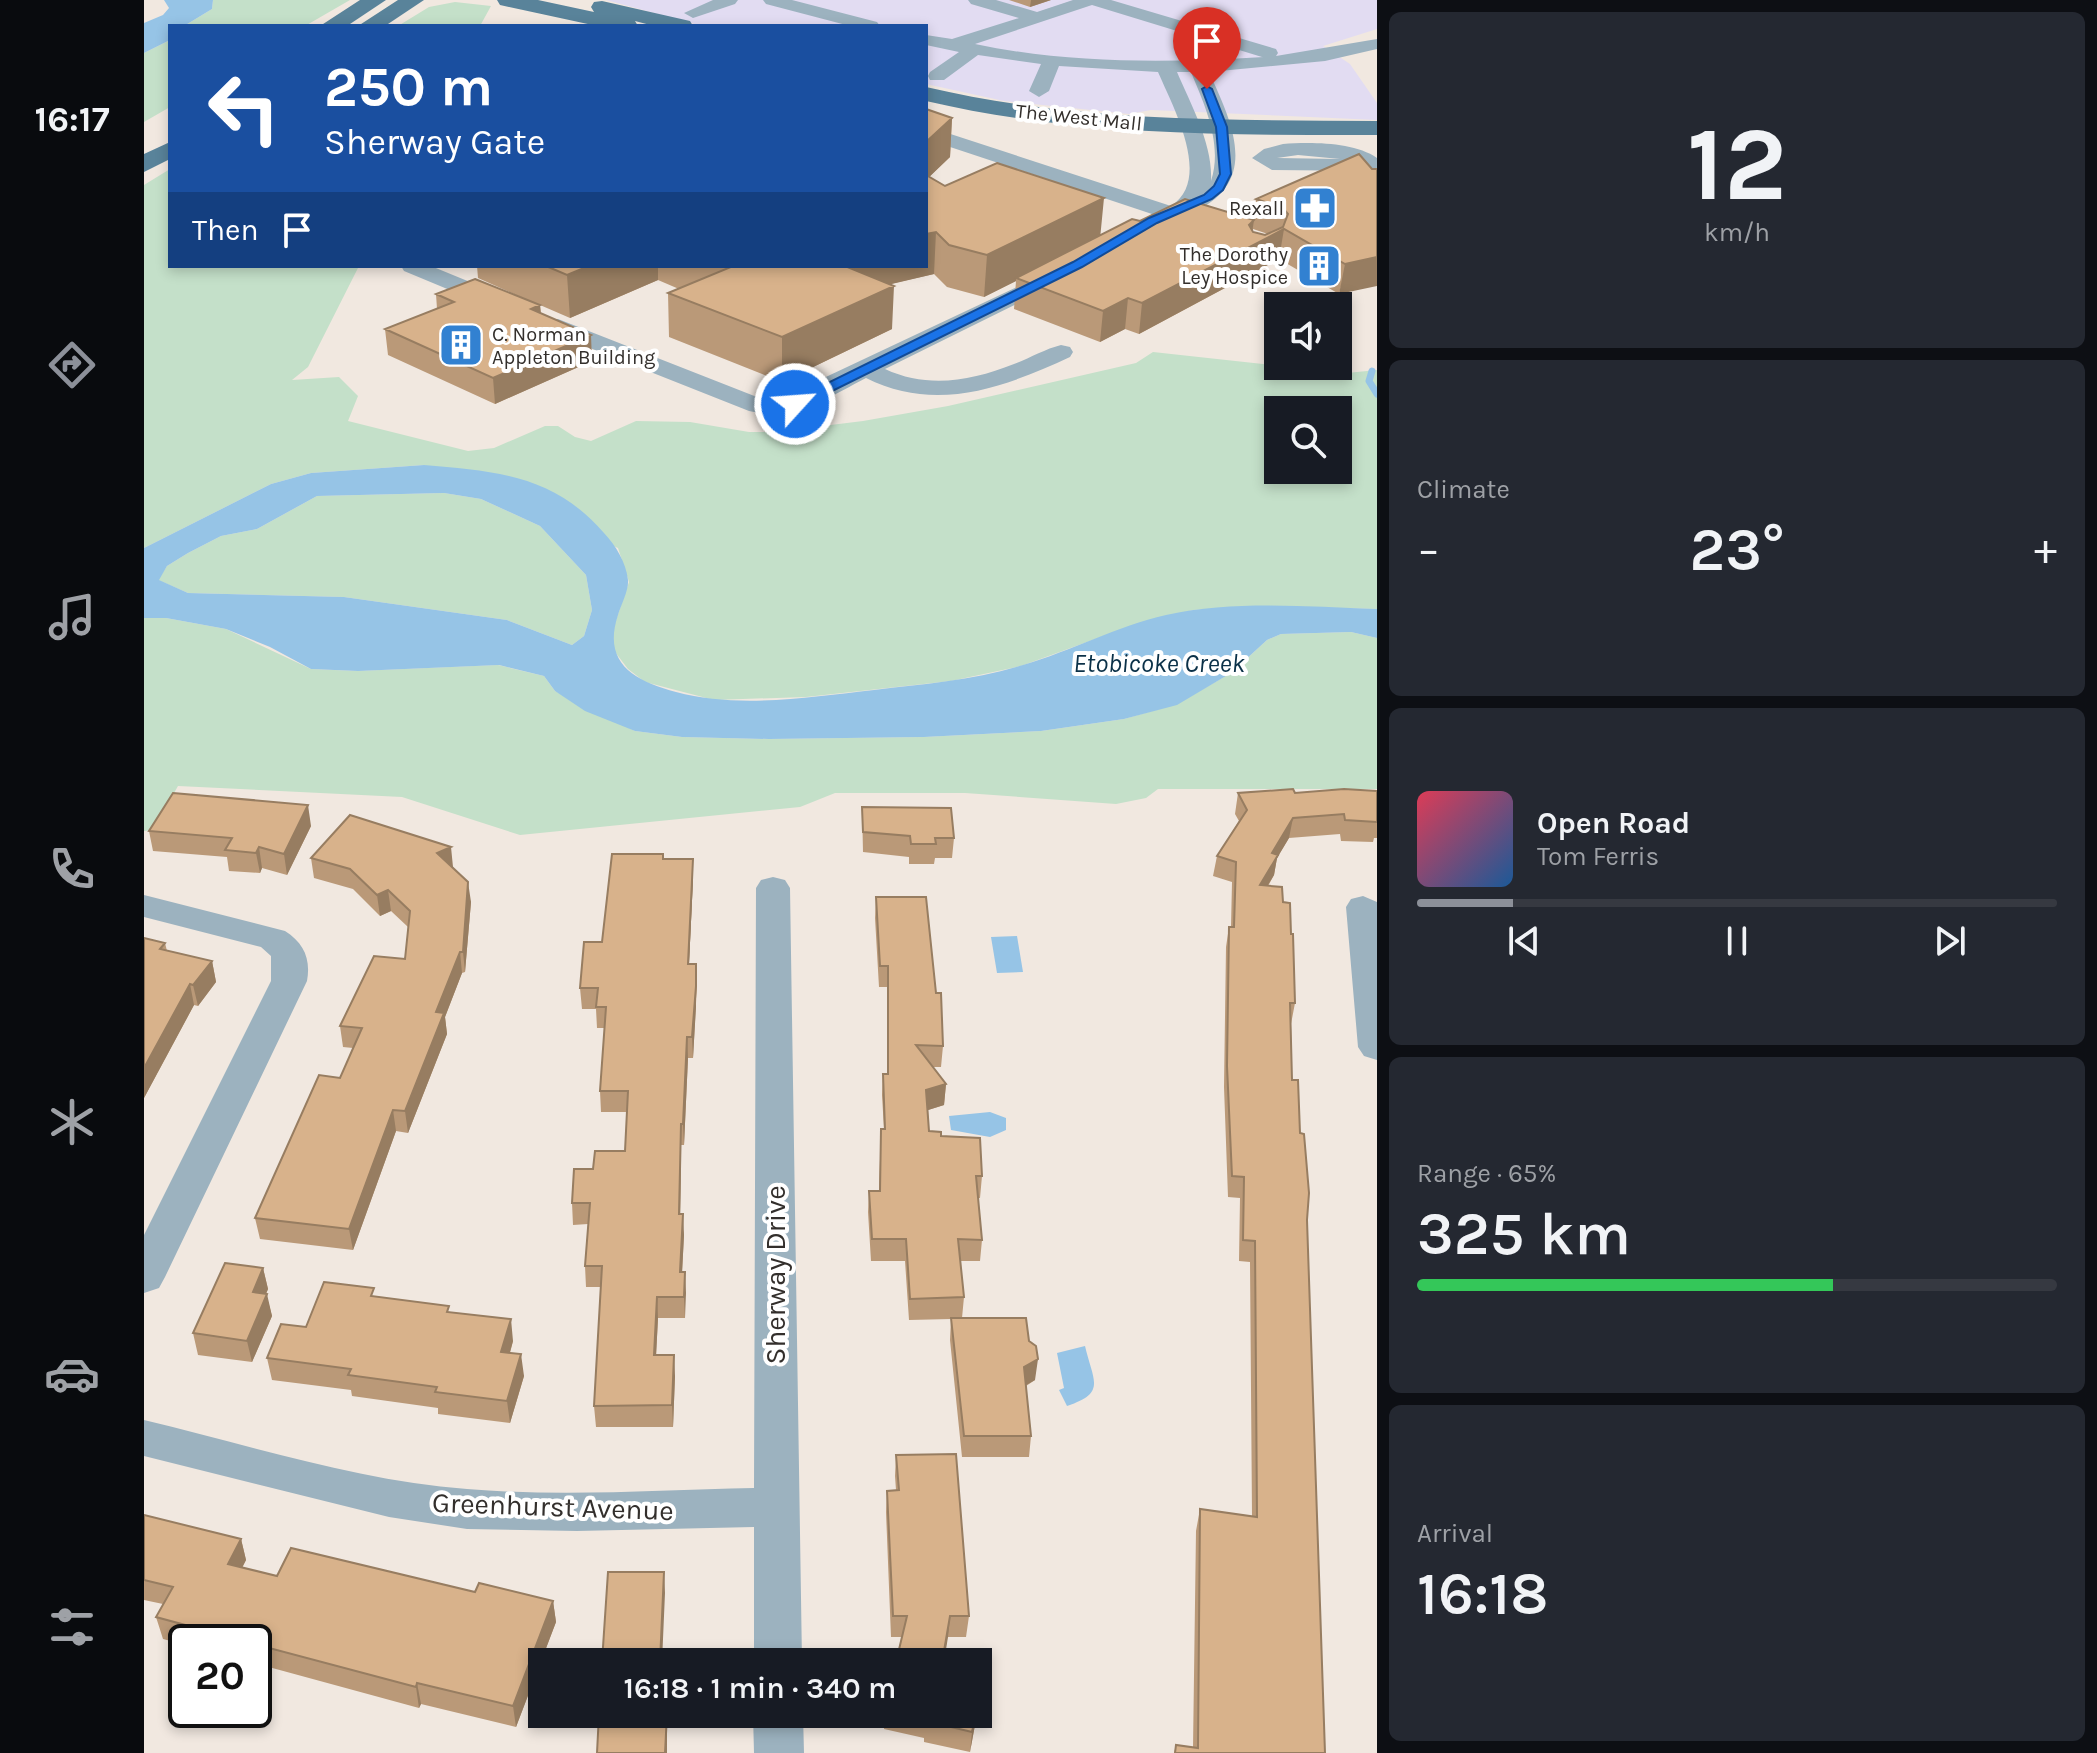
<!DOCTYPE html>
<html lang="en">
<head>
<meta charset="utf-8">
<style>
	:root { --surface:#171b24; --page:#242831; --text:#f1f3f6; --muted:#9ea1a6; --line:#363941; --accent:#8c9099 }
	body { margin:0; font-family:Karla,sans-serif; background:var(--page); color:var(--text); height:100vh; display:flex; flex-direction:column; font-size:30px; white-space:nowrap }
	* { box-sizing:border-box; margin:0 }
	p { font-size:26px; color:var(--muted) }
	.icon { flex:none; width:44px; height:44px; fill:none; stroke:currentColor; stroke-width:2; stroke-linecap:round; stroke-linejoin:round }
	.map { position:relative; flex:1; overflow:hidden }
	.panel { display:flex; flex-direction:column; gap:12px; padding:12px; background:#0d0f14; width:720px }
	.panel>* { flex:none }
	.guide { position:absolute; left:24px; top:24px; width:760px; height:244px; border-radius:0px; box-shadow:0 4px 12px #0003; background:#1a4fa0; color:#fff; overflow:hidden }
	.controls { position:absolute; left:1120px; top:292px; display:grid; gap:16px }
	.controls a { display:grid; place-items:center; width:88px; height:88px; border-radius:0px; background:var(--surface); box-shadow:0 4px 12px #0003; font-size:40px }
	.speed { position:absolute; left:24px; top:1624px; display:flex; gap:16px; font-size:40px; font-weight:700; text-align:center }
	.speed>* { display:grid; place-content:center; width:104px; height:104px; border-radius:50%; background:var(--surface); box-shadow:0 4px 12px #0003; line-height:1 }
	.speed .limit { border:4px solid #111; border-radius:12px; background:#fff; color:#111 }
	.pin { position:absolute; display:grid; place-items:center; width:68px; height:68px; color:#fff; margin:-82px -34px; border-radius:50% 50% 50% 0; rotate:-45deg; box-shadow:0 0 8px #0007 }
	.pin .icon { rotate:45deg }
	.me { position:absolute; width:88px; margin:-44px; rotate:64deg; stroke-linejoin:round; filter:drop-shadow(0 0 6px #0008) }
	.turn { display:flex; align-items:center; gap:28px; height:168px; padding:0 24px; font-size:36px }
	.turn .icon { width:104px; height:104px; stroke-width:2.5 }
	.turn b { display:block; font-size:56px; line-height:68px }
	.then { display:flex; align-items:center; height:76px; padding:0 24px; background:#0003; gap:16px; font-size:30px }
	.big { font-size:60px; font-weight:600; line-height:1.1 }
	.panel .widget { flex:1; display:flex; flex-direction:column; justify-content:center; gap:12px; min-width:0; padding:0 28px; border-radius:12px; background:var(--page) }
	.panel .dial { align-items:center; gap:0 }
	.dial b { font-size:104px; line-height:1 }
	.song { display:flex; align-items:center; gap:24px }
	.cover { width:96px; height:96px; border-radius:12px; background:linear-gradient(135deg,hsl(350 70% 55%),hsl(210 70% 35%)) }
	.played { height:8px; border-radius:4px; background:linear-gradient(90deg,var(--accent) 15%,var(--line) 15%) }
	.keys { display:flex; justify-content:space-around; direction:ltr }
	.heat { display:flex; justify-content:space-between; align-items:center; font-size:44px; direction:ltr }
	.charge { height:12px; border-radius:6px; background:linear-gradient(90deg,#34c759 65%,var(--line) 0) }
	.trip { position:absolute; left:384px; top:1648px; width:464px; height:80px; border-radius:0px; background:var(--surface); box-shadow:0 4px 12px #0003; font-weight:600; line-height:80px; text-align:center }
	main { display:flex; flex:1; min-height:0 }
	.tabs { display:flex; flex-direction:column; width:144px; justify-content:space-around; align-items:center; background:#090b0e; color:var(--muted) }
	.tabs .icon { width:56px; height:56px }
	.tabs .selected { color:var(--accent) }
	.tabs b { font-size:36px; color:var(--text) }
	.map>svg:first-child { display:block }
</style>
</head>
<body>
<main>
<nav class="tabs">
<b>16:17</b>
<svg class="icon selected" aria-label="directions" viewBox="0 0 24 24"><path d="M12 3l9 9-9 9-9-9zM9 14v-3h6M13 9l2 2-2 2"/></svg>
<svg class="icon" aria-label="music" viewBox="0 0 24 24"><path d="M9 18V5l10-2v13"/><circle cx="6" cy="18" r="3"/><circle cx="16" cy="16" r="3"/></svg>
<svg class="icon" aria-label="phone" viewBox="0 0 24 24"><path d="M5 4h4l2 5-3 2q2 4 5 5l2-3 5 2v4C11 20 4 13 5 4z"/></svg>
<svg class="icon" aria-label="climate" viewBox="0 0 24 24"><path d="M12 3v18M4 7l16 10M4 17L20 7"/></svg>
<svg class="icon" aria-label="car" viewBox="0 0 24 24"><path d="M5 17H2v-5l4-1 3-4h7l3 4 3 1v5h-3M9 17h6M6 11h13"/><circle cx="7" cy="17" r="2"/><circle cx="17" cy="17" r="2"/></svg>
<svg class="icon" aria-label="filters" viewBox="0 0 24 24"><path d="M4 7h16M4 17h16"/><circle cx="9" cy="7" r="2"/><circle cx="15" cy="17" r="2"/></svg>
</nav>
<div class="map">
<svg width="1233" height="1753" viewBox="0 0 1233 1753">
	<rect width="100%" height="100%" fill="#f1e8e0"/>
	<path fill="#e2dcf2" d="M462 0H1233V29L1179 46 1206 64 1233 103V120L1007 110 985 114 860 101 782 84V26H558Z"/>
	<path fill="#c4e0c9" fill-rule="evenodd" d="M69 0H206L161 26H40L68 9Z
		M311 2 347 6 336 26H254L285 7Z
		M26 40V107L0 122V53Z
		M26 169V266H215L164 367 148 380 195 377 214 396 204 421 324 451 350 448 401 426H414L431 437 447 441 492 421 546 422 605 432H630L719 421 804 406 992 363 1009 352 1203 373 1233 370V609L1113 606 1049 610 990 625 877 666 807 681 662 697 570 700 501 682 484 669 468 648V632L485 582 474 548 280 465 167 473 127 484 0 548V185ZM1134 410H1194V470H1134Z
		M300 493 337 499 396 526 442 575 448 610 440 636 428 645 363 620 200 597 44 593 14 580 23 566 44 553 77 536 113 529 173 496Z
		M0 618H22L82 629 167 669 213 671 354 665 400 676 411 691 491 731 538 737 625 739 780 737 897 731 980 719 1033 704 1087 673 1123 640 1137 634 1207 632 1233 638V789H1014L1002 798 972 804 821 793H691L656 807 376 835 258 797 34 786 9 830 0 831Z"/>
	<path fill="#96c4e6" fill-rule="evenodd" d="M20 0H69L68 9 40 26H26V40L0 53V23L19 15 25 8Z
		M280 465C351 471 410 475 460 533 472 546 482 562 484 580 485 590 477 605 474 615 458 663 490 681 532 692 595 709 666 697 730 690 780 684 831 680 879 665 927 651 973 626 1022 615 1091 600 1163 607 1233 609V638L1207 632 1137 634 1123 640 1087 673 1033 705 980 719 897 731 780 737 625 739 538 737 491 731 441 711 411 691 400 676 355 665 214 671 167 669 126 647 82 629 22 618H0V548L127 484 167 473ZM300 493 337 499 396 526 442 575 448 610 440 636 428 645 363 620 200 597 44 593 15 580 23 566 44 553 77 536 113 529 173 496Z
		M873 936 879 972 853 973 847 937Z
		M846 1112 862 1118V1130L846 1137 807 1130 805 1116Z
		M941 1346C949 1381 963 1393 923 1406L915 1390 920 1388 913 1353Z"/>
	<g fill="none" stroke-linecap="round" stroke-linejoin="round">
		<path stroke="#96c4e6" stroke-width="7" d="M1228 371 1225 381 1233 394"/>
		<path fill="#9cb2bf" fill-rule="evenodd" d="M569 0H594L591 4 549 18 540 13Z
			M619 0H648L733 22 736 26H706L622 4Z
			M824 0H852L893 12 929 0H967L1132 49 1134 53 1132 56 1233 39V49L1181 61 1065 72C1090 127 1117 184 1045 214L1044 221 1028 220 1009 227 998 221 1008 214 782 139V126L1027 206C1069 179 1029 107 1014 72L915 66 905 91 895 97 885 91 897 64 834 55 800 80H786L784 76 786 72 815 52 782 45V35L808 39 875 18 827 4ZM948 5 1118 57H1120C1025 63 926 64 831 44ZM1033 72H1047C1061 106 1079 144 1067 181 1069 144 1047 105 1033 72Z
			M1139 144C1167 142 1210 142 1233 158V171L1128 170 1108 158 1120 149ZM1154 155 1196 159 1133 158Z
			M257 266H287L365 298 369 303 365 308H349L260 271Z
			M911 269 919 271 922 276 919 281 741 369C784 389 827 381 870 364 886 358 901 349 917 345L926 347 929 352 926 357C859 388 792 413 722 378 685 397 649 422 605 411L398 329 394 324 398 319H414L618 399 633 400Z
			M629 877 641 880 646 888 658 1662H610V1527L433 1531 323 1529 245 1517 0 1456V1420C105 1445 215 1481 323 1489 418 1497 515 1490 610 1488L612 888 617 880Z
			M0 895 141 931C160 943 167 959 163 981L21 1277 15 1288 0 1293V1235L127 981V956L117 947 0 917Z
			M1219 896 1233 902V1060L1220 1056 1214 1047 1202 907 1207 899Z
			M609 1714H659L660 1753H610Z"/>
		<path fill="#59839a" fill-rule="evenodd" d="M216 0H242L203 26H176Z
			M254 0H280L241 26H214Z
			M353 0H394L478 18 450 12 447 7 450 2 458 1 546 21 549 26H510L491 21 494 26H453L356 5Z
			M782 87C931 122 1081 120 1233 121V135C1081 135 931 136 782 101Z
			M26 142V159L0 172V154Z"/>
	</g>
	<path fill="#ba9978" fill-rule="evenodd" d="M865 0H907L886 7Z
		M782 109 808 118 806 157 785 177 801 186 957 235 996 221 1109 219 1112 199 1228 169 1195 294 1135 259 995 334 981 329 956 342 870 309 872 281 840 297 803 287 790 274 746 284 748 329 638 382 525 337 524 293 535 289 514 280 426 318 396 305 397 313 448 361 351 404 244 355 241 329 293 309 292 294 388 302 334 278 333 266H782ZM1109 229 1124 234 1121 235 1109 232Z
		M1233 791V838H1230L1229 842 1197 841 1196 834 1145 838 1133 858 1130 875 1124 886 1139 902 1147 934 1151 1003 1147 1024 1148 1080 1156 1133 1163 1220 1181 1753H1030L1032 1745 1049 1748 1052 1531 1056 1509 1108 1516 1106 1262 1095 1261 1096 1198 1084 1197 1080 1087 1082 947 1085 927H1087L1088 882 1069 876 1073 856 1095 821 1091 814 1094 793Z
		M718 807 810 838 808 858H791L790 864H765V857L719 852Z
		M167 826 143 875 118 868 116 873 85 871 83 857 9 851 5 831Z
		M167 858 309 867 327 902 321 972 318 973 301 1017 303 1034 264 1133 252 1131 209 1250 116 1239 111 1218 196 1078 209 1048 199 1047 196 1026 261 959 264 927 247 911 236 916 209 889 170 878Z
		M519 859 549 879 545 964H552L553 985 549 1058H544L540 1145H537L536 1214 540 1235 538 1272H541V1318H514L512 1355 531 1376 529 1427H452L450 1406 457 1287H442L441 1266 444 1224 429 1225 428 1203 449 1169 481 1151 483 1112H457L456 1091 461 1028H453L452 1009H438L436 988Z
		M732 897 792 993 799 1046 797 1067H788L802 1084 800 1105 784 1110 785 1131 797 1136 838 1176 836 1198H834L838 1240 836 1261H816L820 1297 818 1318 885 1341 891 1380 882 1386 887 1436 885 1457H818L806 1340 807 1319 765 1320 761 1261H727L724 1212 725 1191H735L737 1129H740L738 1095 739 1074H743V987H735L731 918Z
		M0 938 21 943 23 951 68 961 72 982 54 1006 50 1005 0 1098Z
		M119 1268 124 1289 122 1294 128 1316 108 1362 54 1355 49 1333Z
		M231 1296 306 1312 369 1341 366 1353 380 1376 366 1423 294 1414V1408L208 1396 207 1390 128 1380 123 1358 162 1327Z
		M752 1455 825 1616 822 1637H804L752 1662 758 1637H747L742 1512 743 1491 752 1490 751 1476Z
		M0 1515 97 1539 102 1560 98 1568 133 1576 331 1592 409 1601 412 1622 372 1727 277 1704 275 1708 110 1663V1642H42V1645L19 1639 12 1617 19 1604 0 1600Z
		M741 1714H833L826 1752 780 1742V1738L740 1729Z"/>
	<path fill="#977d61" d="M887 0H907L886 7Z
		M808 118 806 157 782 180V142Z
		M960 198 956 239 872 278V281L840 297 843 255Z
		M1110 220 1106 247 1140 229 1135 259 995 334 998 303 1105 225Z
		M792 232 790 274 680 300V266H782V234Z
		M1233 257V286L1195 294 1201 264Z
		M445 266H514V280L426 318 423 275Z
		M750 286 748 329 638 382V337Z
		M984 298 981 329 956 342 959 311Z
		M396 305 398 330 387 309Z
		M447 335 448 361 351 404 349 378Z
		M164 805 167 826 143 875 140 854Z
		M1149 818 1145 838 1133 858 1130 875 1112 905 1116 885 1128 853Z
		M115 847 118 868 116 873 112 853Z
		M307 847 309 867 295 874 293 853Z
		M549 859V879L544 985V964Z
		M324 882 327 902 321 972 319 952Z
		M244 890 247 911 236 916 233 895Z
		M316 952 318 973 301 1017 303 1034 264 1133 261 1111 292 1012Z
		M68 961 72 982 54 1006 49 985Z
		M552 964V1007L549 1058 548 1037Z
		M46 984 50 1005 0 1098V1068Z
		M543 1037 544 1058 540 1145 539 1124Z
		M802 1084 800 1105 781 1111 782 1090Z
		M249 1110 252 1131 209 1250 205 1229Z
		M537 1124V1145L536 1235 535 1214Z
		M539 1214 540 1235 537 1293 536 1272Z
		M119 1268 124 1289 113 1314 109 1292Z
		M541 1272 542 1293 541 1318 540 1297Z
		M123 1294 128 1316 108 1362 103 1341Z
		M513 1297 514 1318 511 1376 510 1355Z
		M367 1319 369 1341 360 1373 357 1352Z
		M377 1354 380 1376 366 1423 363 1401Z
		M530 1355 531 1376 529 1427 528 1405Z
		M894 1359 891 1380 877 1388 880 1367Z
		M97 1539 102 1560 89 1585 84 1564Z
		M520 1572 521 1593 518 1662H516Z
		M409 1601 412 1622 372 1727 369 1706Z
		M806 1616 804 1637 800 1662H798Z
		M841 1666 839 1687 834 1710V1702Z
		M273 1683 277 1704 275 1708 272 1687Z
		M523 1714V1753H521Z
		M832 1714H833L826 1752 828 1732Z"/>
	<path fill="#d8b28b" stroke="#977d61" stroke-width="2" d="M782 109 808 118 782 142Z
		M1215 154 1228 169H1233V257L1201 264 1140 229 998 303 984 298 959 311 872 278 988 219 996 221 1041 199 1110 220 1105 225 1109 232 1121 235 1139 227 1144 214 1139 208 1112 199Z
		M853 163 960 198 843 255 805 245 792 232 782 234V175L801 186Z
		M402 266H445L423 275Z
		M585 266H701L750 286 638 337 524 293 587 267Z
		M331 279 396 305 387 309 447 335 349 378 241 329 310 302 292 294Z
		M1149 789 1151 793 1200 789 1233 791V822L1201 820 1200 814 1149 818 1128 853 1134 855 1116 885 1138 887 1139 902 1146 903 1147 934H1149L1151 1003H1146L1148 1080H1154L1156 1133 1160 1134 1165 1193 1163 1220 1181 1753H1031L1032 1745 1054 1748 1056 1509 1113 1517 1111 1241 1099 1240 1100 1177 1088 1176 1083 1066 1085 927H1090L1092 862 1073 856 1103 810 1094 793Z
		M29 793 164 805 140 854 115 847 112 853 81 850 88 838 5 831Z
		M718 807 807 808 810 838H791L792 844H767L766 836 719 832Z
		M206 815 307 847 293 853 324 882 319 952H316L292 1012 300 1013 261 1111 249 1110 205 1229 111 1218 175 1075 196 1078 218 1028 196 1026 230 956 261 959 266 911 244 890 233 895 206 869 167 858Z
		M468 854H519V859H549L544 964H552V986L548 1037H543L539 1124H537L535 1214H539L536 1272H541L540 1297H513L510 1355H530L528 1405 450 1406 458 1266H441L446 1203H428L430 1169H449L451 1151H481L484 1091H456L462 1007H452L454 988H436L440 942H458Z
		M732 897H782L792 993H797L799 1046 772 1045 802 1084 782 1090 785 1131 797 1132V1136L836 1138 838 1176H832L838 1240 814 1239 820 1297 766 1299 762 1239H728L725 1191H736L737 1129H741L739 1074H744V966H736Z
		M0 938 21 943 16 949 68 961 49 985 46 984 0 1068Z
		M81 1263 119 1268 109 1292 123 1294 103 1341 49 1333Z
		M180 1282 230 1288 227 1296 305 1306 303 1312 367 1319 357 1352 377 1354 363 1401 291 1392 293 1387 204 1375 207 1369 123 1358 137 1324 162 1327Z
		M807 1318H882L885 1341 892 1346 894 1359 880 1367 887 1436H820Z
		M812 1454 825 1616H806L799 1657 823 1662H752L763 1616H749L743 1491 755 1490 752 1455Z
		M0 1515 97 1539 84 1564 133 1576 147 1548 331 1592 335 1583 409 1601 369 1706 273 1683 272 1687 110 1644V1642H104L12 1617 29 1587 0 1580Z
		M464 1572H520L516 1662H458Z
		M834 1665 841 1666 834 1702Z
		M455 1714H523L521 1753H453Z
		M768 1714H832L828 1732 782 1721 783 1717Z"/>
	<path fill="#1a73e8" stroke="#114b97" stroke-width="2" d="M1063 86 1068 89 1083 127 1087 174 1079 190 1068 199 1013 223 938 267 656 407H647V401L929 262 1005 218 1060 195 1070 186 1076 174 1072 127 1058 89Z"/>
	<defs>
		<g id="pharmacy-square" transform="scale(2.3)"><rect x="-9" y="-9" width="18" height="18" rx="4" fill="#3281d1" stroke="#fff"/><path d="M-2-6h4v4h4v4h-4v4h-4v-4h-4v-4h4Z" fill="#fff"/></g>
		<g id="building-square" transform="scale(2.3)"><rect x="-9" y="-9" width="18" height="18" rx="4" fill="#3281d1" stroke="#fff"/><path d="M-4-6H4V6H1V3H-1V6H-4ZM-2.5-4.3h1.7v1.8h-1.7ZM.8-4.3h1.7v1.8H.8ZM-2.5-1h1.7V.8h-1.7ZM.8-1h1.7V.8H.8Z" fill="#fff"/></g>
	</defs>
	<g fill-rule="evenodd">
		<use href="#pharmacy-square" x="1171" y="208"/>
		<use href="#building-square" x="1175" y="266"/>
		<use href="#building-square" x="317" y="345"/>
	</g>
	<g text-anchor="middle" stroke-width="8" stroke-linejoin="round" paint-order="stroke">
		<g font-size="20" fill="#332f2c" stroke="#fff">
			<text transform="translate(935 117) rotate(6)" y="7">The West Mall</text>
		</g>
		<g font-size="20" fill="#332f2c" stroke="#fff" text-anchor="end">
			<text x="1140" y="215">Rexall</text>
			<text x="1144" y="261">The Dorothy<tspan x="1144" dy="23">Ley Hospice</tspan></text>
			<text x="348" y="341" text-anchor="start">C. Norman<tspan x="348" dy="23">Appleton Building</tspan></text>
		</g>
		<g font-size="26" font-style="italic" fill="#0b3148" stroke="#fff">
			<text x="1015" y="672">Etobicoke Creek</text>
		</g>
		<g font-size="28" fill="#332f2c" stroke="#fff">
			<text transform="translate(631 1275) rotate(-90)" y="10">Sherway Drive</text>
			<text transform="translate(409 1506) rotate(2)" y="10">Greenhurst Avenue</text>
		</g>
	</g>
</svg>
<div class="controls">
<a><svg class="icon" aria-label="sound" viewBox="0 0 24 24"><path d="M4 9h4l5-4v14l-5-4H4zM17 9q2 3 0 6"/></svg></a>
<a><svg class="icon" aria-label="search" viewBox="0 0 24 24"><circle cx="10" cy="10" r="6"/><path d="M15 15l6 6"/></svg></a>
</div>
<div class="speed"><div class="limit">20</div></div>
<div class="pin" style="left:1063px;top:89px;background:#d93025"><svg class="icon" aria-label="arrive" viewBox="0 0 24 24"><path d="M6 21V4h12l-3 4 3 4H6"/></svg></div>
<svg class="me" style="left:651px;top:404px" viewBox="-20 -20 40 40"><circle r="17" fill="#1a73e8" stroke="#fff" stroke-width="3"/><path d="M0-11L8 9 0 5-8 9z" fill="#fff"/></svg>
<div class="trip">16:18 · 1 min · 340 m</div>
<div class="guide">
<div class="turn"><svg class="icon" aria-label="left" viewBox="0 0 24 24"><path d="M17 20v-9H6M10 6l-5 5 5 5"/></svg><div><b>250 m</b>Sherway Gate</div></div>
<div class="then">Then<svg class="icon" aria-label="arrive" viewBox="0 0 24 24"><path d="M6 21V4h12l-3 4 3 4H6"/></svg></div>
</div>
</div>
<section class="panel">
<div class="widget dial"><b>12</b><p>km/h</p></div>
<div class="widget"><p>Climate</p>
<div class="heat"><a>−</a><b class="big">23°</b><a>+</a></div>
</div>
<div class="widget">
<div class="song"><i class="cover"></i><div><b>Open Road</b><p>Tom Ferris</p></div></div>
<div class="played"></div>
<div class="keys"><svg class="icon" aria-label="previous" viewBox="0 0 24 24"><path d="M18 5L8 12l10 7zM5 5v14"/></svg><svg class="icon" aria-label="pause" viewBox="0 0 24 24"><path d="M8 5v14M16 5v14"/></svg><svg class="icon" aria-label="next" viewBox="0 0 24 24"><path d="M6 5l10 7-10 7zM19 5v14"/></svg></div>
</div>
<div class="widget"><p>Range · 65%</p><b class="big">325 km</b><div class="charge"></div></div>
<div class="widget"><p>Arrival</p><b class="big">16:18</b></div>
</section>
</main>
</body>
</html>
